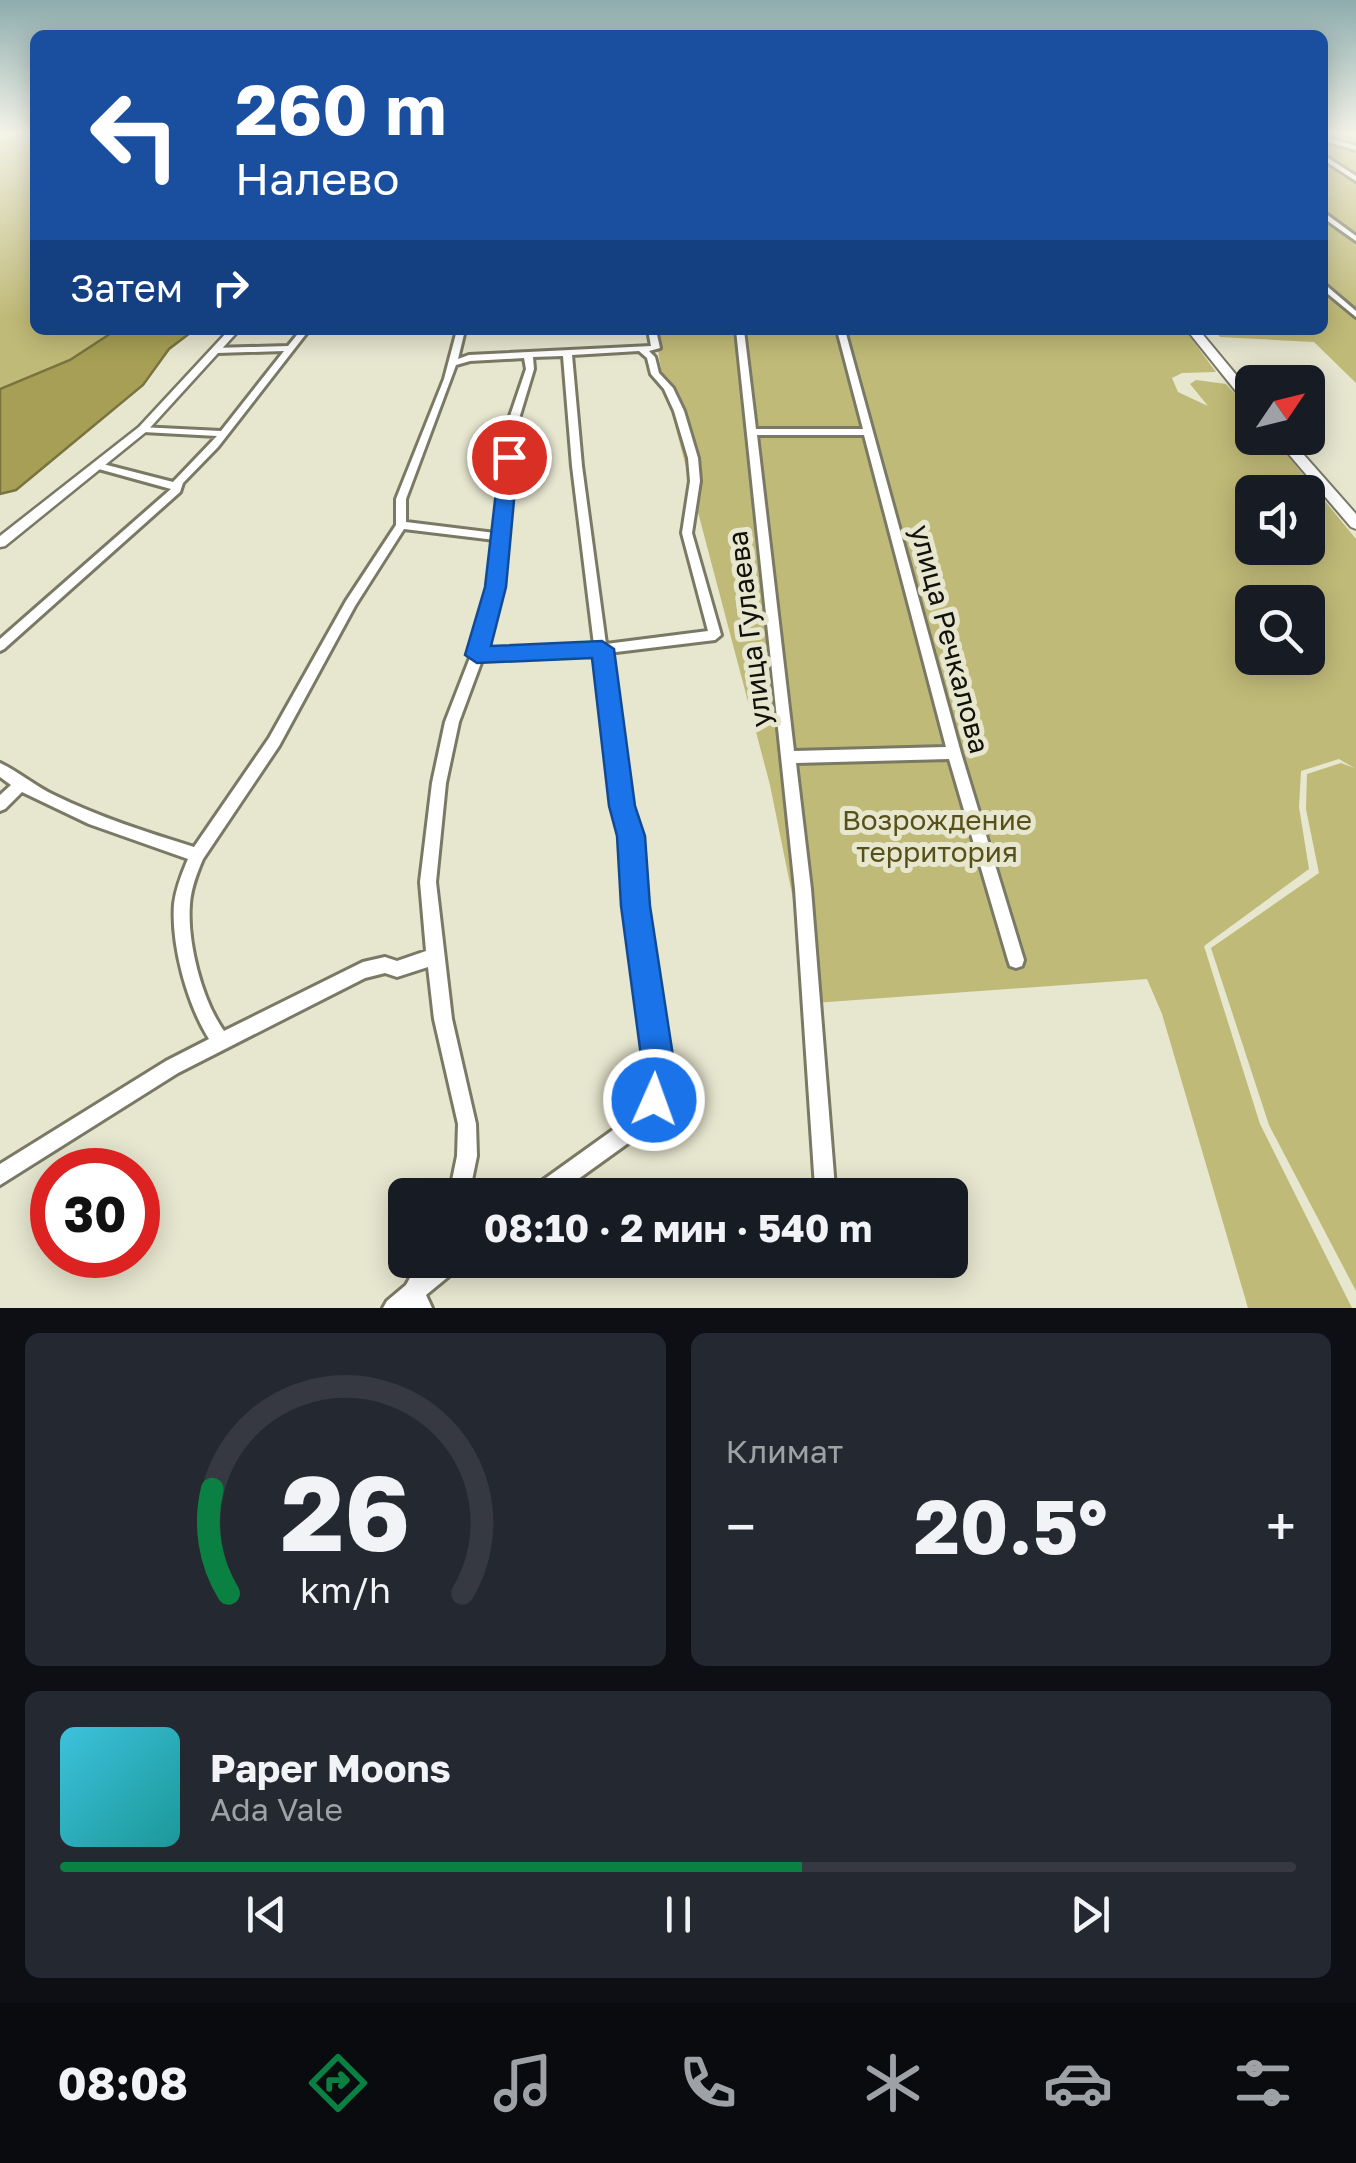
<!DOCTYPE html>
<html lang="ru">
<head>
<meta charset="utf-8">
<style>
	:root { --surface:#171b24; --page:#242831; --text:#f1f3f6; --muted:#9ea1a6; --line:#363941; --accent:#0b8043 }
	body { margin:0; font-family:"Golos Text",sans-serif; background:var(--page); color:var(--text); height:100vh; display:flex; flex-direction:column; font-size:38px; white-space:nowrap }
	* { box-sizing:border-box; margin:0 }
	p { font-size:32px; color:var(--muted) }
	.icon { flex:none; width:55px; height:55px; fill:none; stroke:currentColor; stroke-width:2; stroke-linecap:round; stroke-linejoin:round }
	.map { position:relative; height:1308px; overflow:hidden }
	.side { display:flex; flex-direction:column; gap:25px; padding:25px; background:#0d0f14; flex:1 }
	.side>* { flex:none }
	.hud { position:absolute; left:30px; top:30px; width:1298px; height:305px; border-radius:15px; box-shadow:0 5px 25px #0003; background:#1a4fa0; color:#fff; overflow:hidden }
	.needle { width:65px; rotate:55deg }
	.buttons { position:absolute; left:1235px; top:365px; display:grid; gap:20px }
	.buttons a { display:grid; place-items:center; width:90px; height:90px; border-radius:15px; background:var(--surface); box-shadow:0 5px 25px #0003; font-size:50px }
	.speed { position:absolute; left:30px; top:1148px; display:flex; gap:20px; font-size:50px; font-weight:700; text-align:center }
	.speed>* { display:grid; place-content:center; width:130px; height:130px; border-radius:50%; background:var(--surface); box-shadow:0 5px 25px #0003; line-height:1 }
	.speed .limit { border:15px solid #d22; background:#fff; color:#111 }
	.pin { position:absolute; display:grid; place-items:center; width:85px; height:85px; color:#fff; margin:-42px; border:5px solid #fff; border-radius:50%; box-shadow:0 2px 10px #0007 }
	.me { position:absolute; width:110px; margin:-55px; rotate:2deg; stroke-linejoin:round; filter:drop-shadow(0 0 8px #0008) }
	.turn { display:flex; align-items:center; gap:35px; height:210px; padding:0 40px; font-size:45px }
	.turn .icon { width:130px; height:130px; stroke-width:2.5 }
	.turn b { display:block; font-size:70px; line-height:85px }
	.then { display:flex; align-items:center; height:95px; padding:0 40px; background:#0003; gap:20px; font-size:38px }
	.big { font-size:75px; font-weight:700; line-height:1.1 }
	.side .widget { flex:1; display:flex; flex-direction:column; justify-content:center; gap:15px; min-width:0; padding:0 35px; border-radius:15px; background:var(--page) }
	.side .dial { align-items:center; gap:0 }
	.dial svg { height:260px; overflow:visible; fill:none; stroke:var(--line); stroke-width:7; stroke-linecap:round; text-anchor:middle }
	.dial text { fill:var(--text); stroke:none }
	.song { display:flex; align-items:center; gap:30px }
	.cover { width:120px; height:120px; border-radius:15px; background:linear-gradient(135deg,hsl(190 70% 55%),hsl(180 70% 35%)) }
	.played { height:10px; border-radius:5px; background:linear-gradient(90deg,var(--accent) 60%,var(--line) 60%) }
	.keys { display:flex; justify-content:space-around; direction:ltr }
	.heat { display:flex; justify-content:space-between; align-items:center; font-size:55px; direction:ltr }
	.side .tiles { flex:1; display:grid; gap:25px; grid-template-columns:1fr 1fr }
	.widget:last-child { grid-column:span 2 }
	.trip { position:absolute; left:388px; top:1178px; width:580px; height:100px; border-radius:15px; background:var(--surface); box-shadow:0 5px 25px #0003; font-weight:700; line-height:100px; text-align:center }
	.menu { display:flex; height:160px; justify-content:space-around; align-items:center; background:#090b0e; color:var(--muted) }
	.menu .icon { width:70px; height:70px }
	.menu .selected { color:var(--accent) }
	.menu b { font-size:45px; color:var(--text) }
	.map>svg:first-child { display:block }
</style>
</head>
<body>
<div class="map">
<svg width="1356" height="1308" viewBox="0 0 1356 1308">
	<rect width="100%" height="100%" fill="#e7e6cf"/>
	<path fill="#c0ba78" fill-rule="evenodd" d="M0 133H35V330H116L71 360 0 389Z
		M1323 133H1356V383L1314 342 1220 337 1214 330H1322Z
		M655 330H1185L1216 372 1182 373 1172 378 1178 392 1208 406 1190 384 1196 380 1226 384 1252 413V438H1273L1356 539V1291L1269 1125 1211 948 1319 873 1306 809 1307 774 1341 763 1354 768 1339 759 1301 771 1299 807 1309 869 1204 946 1260 1124 1352 1308H1248L1162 1014 1147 979 814 1003 770 785 662 376ZM1252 492H1308V548H1252ZM1252 602H1308V658H1252Z"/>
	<path fill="#a69f55" stroke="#79743e" stroke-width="2.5" d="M116 330H194L169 349 143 385 16 490 0 494V389L70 360Z"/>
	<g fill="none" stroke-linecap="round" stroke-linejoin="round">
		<g stroke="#7a7965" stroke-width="6">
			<path id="minor" d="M1322 136 1356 146V150L1322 140Z
				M1322 154 1356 176V181L1322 159Z
				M1322 211 1356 236V241L1322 217Z
				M1322 282 1356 311V317L1322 289Z
				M301 330H309L218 447 183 483 180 492 4 649 0 651V639L171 489 95 468V464L99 463 173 482 217 436 143 432 138 429 140 427 221 431 284 351 217 353 213 350 214 348 288 346Z
				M457 330H465L458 359 469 355 651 346 648 330H656L660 348 649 351 655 357 659 373 673 388 684 411 698 458 700 481 692 533 721 635 715 640 608 653 629 805 638 836 666 1087 656 1119 645 1131 556 1195H529L532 1188 631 1117 642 1106 648 1087 624 836 615 805 595 654 482 660 459 722 446 783 436 882 452 1019 476 1124 477 1156 469 1195H449L457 1156 458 1124 434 1019 428 967 397 977 385 973 365 978 178 1073 0 1185V1164L166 1061 209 1039C187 1004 171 945 174 904 176 888 182 873 188 859L89 824 22 792 5 809 0 811V795L11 785 0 777V763C19 772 35 786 54 795 99 817 146 832 194 847L269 738 346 601 396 525V499L444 379ZM639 351 647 358 651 374 664 389 674 411 688 458 690 481 682 533 708 631 606 644 582 466 572 355ZM563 356 572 466 594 645 485 650 501 587 518 422 534 369 533 357ZM524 358 526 369 508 422 495 533 406 522V499L456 365 470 361ZM404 529 495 540 489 587 471 655 445 722 432 783 420 882 426 951 397 961 385 957 363 962 224 1031C202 1000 187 943 190 904 191 888 197 873 203 859L279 746 355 606Z
				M736 330H744L756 429H863L837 330H845L961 753 1024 960 1022 966 1016 968 1010 966 1008 960 949 759 796 763 811 889 835 1188 832 1195H818L815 1188 795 889ZM757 435H864L946 747 794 751Z
				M420 1260H463L460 1267 426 1295 432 1308H383L387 1301 406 1285Z"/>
		</g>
		<g stroke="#7a7965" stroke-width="5">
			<path id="tertiary" d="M229 330H239L147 431 5 546 0 547V536L139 427Z"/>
		</g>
		<g stroke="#7a7965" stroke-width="4">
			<path id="secondary" d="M1187 330H1199L1252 394V406L1247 405Z
				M1275 438H1289L1356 514V529L1351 527Z"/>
		</g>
		<use href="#minor" fill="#fff" fill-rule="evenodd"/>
		<use href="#tertiary" fill="#fff" fill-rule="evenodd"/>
		<use href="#secondary" fill="#fff" fill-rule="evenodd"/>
	</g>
	<linearGradient id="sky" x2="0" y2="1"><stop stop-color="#8dacad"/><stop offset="0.42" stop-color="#f4f4e9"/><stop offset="1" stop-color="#f4f4e9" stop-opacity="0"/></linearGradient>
	<rect width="1356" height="317" fill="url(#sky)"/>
	<path fill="#1a73e8" stroke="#114b97" stroke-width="2.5" d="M509 451 518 457 506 587 491 646 602 641 614 649 635 806 645 836 650 906 673 1056 671 1100 666 1112 654 1117 642 1112 638 1100 641 1056 621 906 617 836 609 806 592 658 477 663 465 655 485 587 500 457Z"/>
	<g text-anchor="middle" stroke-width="10" stroke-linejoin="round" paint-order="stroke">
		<g font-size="28" fill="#111009" stroke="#e7e6cf">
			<text transform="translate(749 629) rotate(-97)" y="10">улица Гулаева</text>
			<text transform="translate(950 639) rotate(75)" y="10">улица Речкалова</text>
		</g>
		<g font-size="28" fill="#575119" stroke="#e7e6cf">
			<text x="937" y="830">Возрождение<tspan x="937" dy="32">территория</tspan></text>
		</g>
	</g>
</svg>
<div class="buttons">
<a><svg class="needle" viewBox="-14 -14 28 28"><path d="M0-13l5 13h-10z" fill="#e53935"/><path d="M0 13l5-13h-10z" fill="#9ea1a6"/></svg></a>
<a><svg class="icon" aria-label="sound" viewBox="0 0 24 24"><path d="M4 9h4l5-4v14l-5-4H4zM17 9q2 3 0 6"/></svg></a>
<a><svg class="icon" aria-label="search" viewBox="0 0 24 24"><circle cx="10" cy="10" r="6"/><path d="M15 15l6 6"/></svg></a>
</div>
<div class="speed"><div class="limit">30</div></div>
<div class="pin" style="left:509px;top:457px;background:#d93025"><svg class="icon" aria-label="arrive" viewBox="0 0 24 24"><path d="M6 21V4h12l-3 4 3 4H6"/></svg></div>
<svg class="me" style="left:654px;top:1100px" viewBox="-20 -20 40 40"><circle r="17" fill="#1a73e8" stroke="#fff" stroke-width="3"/><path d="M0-11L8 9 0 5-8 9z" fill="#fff"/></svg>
<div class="trip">08:10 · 2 мин · 540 m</div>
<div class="hud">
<div class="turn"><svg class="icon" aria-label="left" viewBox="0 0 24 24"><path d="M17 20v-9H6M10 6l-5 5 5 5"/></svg><div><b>260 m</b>Налево</div></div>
<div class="then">Затем<svg class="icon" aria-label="right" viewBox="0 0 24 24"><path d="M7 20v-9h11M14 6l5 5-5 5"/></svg></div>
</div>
</div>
<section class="side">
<div class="tiles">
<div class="widget dial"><svg viewBox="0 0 100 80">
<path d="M14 69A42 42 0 1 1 86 69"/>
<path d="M14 69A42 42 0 0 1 9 37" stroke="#0b8043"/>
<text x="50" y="56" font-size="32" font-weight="700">26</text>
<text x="50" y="72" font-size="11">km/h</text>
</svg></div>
<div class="widget"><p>Климат</p>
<div class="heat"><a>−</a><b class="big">20.5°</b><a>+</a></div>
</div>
<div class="widget">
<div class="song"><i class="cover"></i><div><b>Paper Moons</b><p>Ada Vale</p></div></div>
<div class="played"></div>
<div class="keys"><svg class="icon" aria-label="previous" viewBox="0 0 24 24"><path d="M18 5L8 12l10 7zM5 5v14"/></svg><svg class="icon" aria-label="pause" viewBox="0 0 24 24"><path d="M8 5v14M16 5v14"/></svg><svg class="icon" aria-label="next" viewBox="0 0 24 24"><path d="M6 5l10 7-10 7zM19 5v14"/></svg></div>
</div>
</div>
</section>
<nav class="menu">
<b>08:08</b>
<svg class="icon selected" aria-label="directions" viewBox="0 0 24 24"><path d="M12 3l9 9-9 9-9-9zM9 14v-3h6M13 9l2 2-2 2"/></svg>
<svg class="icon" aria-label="music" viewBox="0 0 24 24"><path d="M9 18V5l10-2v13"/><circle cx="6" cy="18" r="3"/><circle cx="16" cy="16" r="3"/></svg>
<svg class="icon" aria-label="phone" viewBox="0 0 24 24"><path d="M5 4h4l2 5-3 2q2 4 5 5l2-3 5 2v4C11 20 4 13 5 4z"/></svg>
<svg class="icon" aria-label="climate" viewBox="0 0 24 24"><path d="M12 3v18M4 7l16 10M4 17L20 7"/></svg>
<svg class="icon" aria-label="car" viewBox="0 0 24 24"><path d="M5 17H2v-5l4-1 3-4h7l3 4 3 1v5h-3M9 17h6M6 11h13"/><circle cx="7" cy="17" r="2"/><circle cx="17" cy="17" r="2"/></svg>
<svg class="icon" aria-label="filters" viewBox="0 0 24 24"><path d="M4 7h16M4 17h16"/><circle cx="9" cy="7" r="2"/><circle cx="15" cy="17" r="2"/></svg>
</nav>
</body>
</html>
